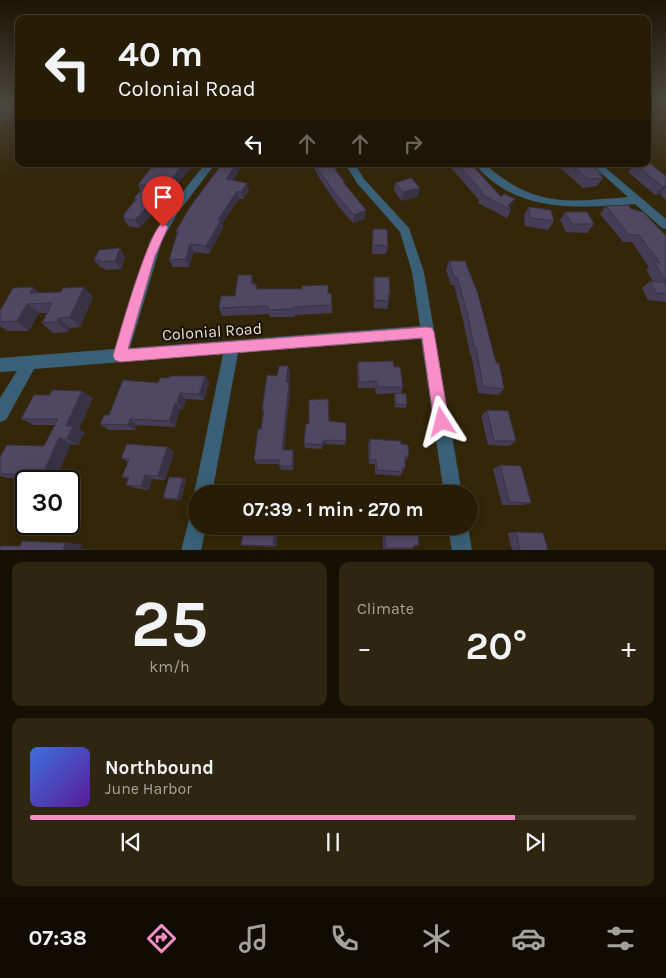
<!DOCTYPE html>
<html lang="en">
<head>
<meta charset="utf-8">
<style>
	:root { --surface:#271d07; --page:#2f2611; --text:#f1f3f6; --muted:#a4a29b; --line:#433b28; --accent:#f98fc9 }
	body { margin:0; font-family:Karla,sans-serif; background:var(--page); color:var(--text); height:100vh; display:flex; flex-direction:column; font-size:19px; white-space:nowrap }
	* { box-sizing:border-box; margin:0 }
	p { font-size:16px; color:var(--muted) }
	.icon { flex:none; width:28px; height:28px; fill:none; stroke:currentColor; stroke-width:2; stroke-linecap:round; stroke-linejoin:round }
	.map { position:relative; height:550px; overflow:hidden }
	.details { display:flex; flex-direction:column; gap:12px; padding:12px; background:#151004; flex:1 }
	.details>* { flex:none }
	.hud { position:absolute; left:15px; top:15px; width:636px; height:152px; border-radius:10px; box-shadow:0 2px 12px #0003,0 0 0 1px var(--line); background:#271d07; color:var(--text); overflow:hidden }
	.speed { position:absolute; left:15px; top:470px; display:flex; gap:10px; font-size:25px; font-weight:700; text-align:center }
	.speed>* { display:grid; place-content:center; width:65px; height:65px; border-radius:50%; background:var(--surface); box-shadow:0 2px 12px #0003,0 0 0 1px var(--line); line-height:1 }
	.speed .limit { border:2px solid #111; border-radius:8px; background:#fff; color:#111 }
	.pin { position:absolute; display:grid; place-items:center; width:42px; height:42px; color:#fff; margin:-51px -21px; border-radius:50% 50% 50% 0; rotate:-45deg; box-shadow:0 0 5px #0007 }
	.pin .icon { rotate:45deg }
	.me { position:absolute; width:55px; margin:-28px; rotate:351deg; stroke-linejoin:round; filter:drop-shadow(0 0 4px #0008) }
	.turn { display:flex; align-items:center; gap:18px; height:105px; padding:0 20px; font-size:22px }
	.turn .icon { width:65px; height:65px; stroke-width:2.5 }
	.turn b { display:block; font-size:35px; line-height:42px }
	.lanes { display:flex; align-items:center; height:48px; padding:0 20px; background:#0003; justify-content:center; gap:25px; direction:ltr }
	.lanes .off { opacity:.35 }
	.big { font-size:38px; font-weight:700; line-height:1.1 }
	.details .card { flex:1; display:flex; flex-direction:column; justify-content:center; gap:8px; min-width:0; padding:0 18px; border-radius:10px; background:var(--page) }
	.details .dial { align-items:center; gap:0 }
	.dial b { font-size:65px; line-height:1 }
	.song { display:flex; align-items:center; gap:15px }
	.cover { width:60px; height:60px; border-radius:8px; background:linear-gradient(135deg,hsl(220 70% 55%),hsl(270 70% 35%)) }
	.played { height:5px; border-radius:2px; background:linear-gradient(90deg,var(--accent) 80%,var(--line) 80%) }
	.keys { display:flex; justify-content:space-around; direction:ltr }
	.heat { display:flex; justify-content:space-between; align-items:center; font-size:28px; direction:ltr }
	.details .tiles { flex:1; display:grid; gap:12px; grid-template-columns:1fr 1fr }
	.card:last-child { grid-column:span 2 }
	.trip { position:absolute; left:188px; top:485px; width:290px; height:50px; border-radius:25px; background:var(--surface); box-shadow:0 2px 12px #0003,0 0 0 1px var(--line); font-weight:700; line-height:50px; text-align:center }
	.dock { display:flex; height:80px; justify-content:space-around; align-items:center; background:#100c03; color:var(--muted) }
	.dock .icon { width:35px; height:35px }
	.dock .current { color:var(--accent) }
	.dock b { font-size:22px; color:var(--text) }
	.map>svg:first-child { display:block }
</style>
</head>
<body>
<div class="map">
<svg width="666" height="551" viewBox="0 0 666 551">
	<rect width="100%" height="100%" fill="#342709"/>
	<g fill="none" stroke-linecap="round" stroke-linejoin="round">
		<path fill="#396077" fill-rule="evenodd" d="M205 164H215L177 214 162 241 130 348 420 326 412 272 400 232 357 183 345 164H355L364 179 409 228 424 272 462 494H444L421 339 238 353 212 494H196V500L194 494 223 354 34 369 6 420 0 422V398L17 371 0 372V358L115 349 150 241 169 209Z
			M475 164H485C534 208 567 202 628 197L591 164H601L666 219V229L662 228 635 204C578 208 516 214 475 164Z
			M196 516V526H206L201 551H181L189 519Z
			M448 526H468L472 551H452Z"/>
	</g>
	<path fill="#453d55" d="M154 164H194L140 228 128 226 123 218 124 217 123 215 135 200 134 198 141 191 138 185Z
		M312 164H333L338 174 365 219 353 223 338 206 318 176Z
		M448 164H471L510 208 511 210 507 218 478 203 479 200Z
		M556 164H590L602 174 601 176 603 178 597 186 583 188Z
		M635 164 666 176V200L660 194 655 195 628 172Z
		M233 181 249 191 243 199H239L222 224 223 228 209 254 194 252 189 267H173L169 260 177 234 176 231Z
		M395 183 418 196 402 201 394 191Z
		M606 206 631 209 666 236V302L648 300 642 288 650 281H653L646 270 649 267 632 242H623L600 214Z
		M529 207 554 221 548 230 525 226 524 215Z
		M565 212 594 224 587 233 566 232 560 220Z
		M373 229 388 246 386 254H372V238Z
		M120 248 125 257 121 269 106 270 104 268H101L94 260Z
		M449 261H465L504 389 498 395 478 393 471 354H470L463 320 454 285H451L446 270Z
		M374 277 390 294 387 309 374 308 373 285Z
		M254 283 258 289 328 294 332 305V313L295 315V317H270L269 314 222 316 219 308Z
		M33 287 39 293 93 297 80 327 70 328 68 332 53 333 42 323 47 313H39L29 331H7L0 326V311Z
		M358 362 394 367 403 387 401 393 376 394 375 388H358L357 368Z
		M288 366 290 373 289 383 290 389 284 450H293L294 454 293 470H281L279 464H257L254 460 261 429 263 414 262 410 277 376Z
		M205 376 209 382 204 400 186 399 183 409H180L175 427 137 425 135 430H109L100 424 109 415 169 378Z
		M395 393 407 405 405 408 395 407 394 396Z
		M93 398 79 429 85 432 78 445 71 444 55 479 7 478 0 476V457L44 446 55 425H34L21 419Z
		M487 410 516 441 509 446 488 445 481 416Z
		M329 421 346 423 345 445 326 444 322 446V449L305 448 304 443 309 424Z
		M370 439 401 444 409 456 406 460H405V468L400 476 375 474V464H369L368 444Z
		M167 447 174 452 165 480 152 479 149 490 134 488 126 485 128 479 122 477 128 462 121 458Z
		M500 465 531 503 523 505H502L493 469Z
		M183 478 186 479 181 500 166 499 163 498Z
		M240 526H278L276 547 245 546 241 545 244 530 239 528Z
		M382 526H417L419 545 414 546V548L410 549H383Z
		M516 532 548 551H512L508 533Z"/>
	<path fill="#383245" d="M19 105V115L0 124V114Z
		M184 164H194L140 228 135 220Z
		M237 164H244L228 187 226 179Z
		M247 183 249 191 243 199 241 192Z
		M666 186V187L660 194 655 195 663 187Z
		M420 188 418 196 402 201 403 192Z
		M237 191 239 199 222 224 223 228 209 254 206 246 218 220Z
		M515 199 510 208 509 209 508 205Z
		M366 210 365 219 353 223 354 215Z
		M190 244 194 252 189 267 186 259Z
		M120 248 125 257 121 269 115 261Z
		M252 275 254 283 253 292 251 284Z
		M33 287 44 297 30 293Z
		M84 287 93 297 80 327 70 317Z
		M27 304 39 313 29 331 17 321Z
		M59 318 70 328 68 332 57 322Z
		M288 366 290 373 288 389 286 382Z
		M205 376 209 382 204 400 199 394Z
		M289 383 290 389 284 454 282 450Z
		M82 391 93 398 79 429 85 432 78 445 67 439 66 426Z
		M180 393 186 399 183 409 177 403Z
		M175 403 180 409 175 427 169 421Z
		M130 419 137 425 135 430 128 425Z
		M59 438 71 444 55 479 42 475Z
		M326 440V444L322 446V449V442Z
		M167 447 174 452 165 480 158 476Z
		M293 450 294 454 293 470 292 466Z
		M145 475 152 479 149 490 141 486Z
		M183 478 186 479 181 500 177 499Z
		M275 526H278L276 547 273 546Z
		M66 543 82 544 80 550 63 549Z"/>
	<path fill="#504763" stroke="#383245" d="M9 102H19V105L0 114V105Z
		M648 162 666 176V186L663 187 635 164H648Z
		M154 164H184L135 220 123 218 125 215H123L137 199 134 198 146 185H138Z
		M222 164H237L226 179 247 183 241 192 237 191 218 220H221L206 246 190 244 186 259 169 260 178 231H176L190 207Z
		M316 164H333L338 174 345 182H343L366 210 354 215 338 197 317 168Z
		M458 164H471L501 197 504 194 515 199 508 205 511 210 481 194 483 193Z
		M570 164H590L602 174H599L603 178 588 179Z
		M411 178 420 188 403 192 395 183Z
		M628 205 631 209 643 212 666 236V282L654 262 660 263 639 235H629L606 206Z
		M529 207 551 210 554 221 530 218Z
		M565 212H587L594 224H572Z
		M373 229H387L388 246 373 245Z
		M120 248 115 261 100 262 101 260H94L99 250Z
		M449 261H465L478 294 496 363H499L504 389 483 387 476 347H474L467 312 457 277H454Z
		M238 275H252L251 284H256V289H302V286L328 285V294L331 293 332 305 294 307V309L268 310V306L219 308 221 296H235Z
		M374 277H389L390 294H388L389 301 375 300Z
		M650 281 666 283V294L656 293Z
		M33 287 30 293 61 292 63 288 84 287 70 317 59 318 57 322 42 323 52 303 27 304 17 321 0 322V311L13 288Z
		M393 361 394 367H400L403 387H377V381L359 382 358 362Z
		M279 366H288L286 382 289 383 282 450H293L292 466H279V460H254L258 429H261L264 410H262L267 375 277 376Z
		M170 376H205L199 394 180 393 177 403H175L169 421 130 419 128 425 100 424 104 415H109L123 380 158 383 160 378H169Z
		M52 390 82 391 66 426H73L67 439 59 438 42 475 0 474V457L7 445 44 446 58 419H21L34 395H50Z
		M395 393 406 394 407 405 396 404Z
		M328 399 329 421 346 423V441L326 440 322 442V445L304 443 306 424H309V400Z
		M487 410 508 411 516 441H494Z
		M370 439 401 441V444L408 445 409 456H405V468H402V472L377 470 376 460H370Z
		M127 444 167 447 158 476 145 475 141 486 126 485 129 477H122L129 459 121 458Z
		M500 465 521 466 531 503 509 502Z
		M169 477 183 478 177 499 163 498Z
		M240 526H275L273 546 241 545 244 528H239Z
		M384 526H417L419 545H414V548H386Z
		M516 532 543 533 548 551H520Z
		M22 541 66 543 63 549 92 550 0 551V546H20Z"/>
	<linearGradient id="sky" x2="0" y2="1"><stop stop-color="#1d1505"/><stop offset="0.57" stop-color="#4a473e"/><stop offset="1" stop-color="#4a473e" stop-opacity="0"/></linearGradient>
	<rect width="666" height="179" fill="url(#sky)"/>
	<path fill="#f98fc9" stroke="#a25d83" d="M163 223 168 227 155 256 128 349 427 327 432 328 434 332 449 422 447 427 442 430 436 427 434 422 422 338 120 362 115 360 113 356C119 336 149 228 163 223Z"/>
	<g text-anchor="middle" stroke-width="4" stroke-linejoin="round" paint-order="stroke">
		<g font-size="16" fill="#e6decd" stroke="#171106">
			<text transform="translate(212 331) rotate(-4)" y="6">Colonial Road</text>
		</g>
	</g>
</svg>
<div class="speed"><div class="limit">30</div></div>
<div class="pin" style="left:163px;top:227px;background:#d93025"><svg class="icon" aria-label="arrive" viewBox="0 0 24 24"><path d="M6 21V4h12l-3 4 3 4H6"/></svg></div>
<svg class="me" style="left:442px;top:422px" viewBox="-20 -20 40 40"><path d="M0-17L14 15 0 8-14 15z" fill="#f98fc9" stroke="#fff" stroke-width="4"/></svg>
<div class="trip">07:39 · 1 min · 270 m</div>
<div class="hud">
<div class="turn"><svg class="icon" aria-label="left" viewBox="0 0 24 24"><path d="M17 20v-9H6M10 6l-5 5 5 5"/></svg><div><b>40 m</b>Colonial Road</div></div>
<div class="lanes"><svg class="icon" aria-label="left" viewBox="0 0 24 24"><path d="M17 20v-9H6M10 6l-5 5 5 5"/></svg><svg class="icon off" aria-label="ahead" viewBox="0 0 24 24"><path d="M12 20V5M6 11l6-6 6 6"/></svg><svg class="icon off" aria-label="ahead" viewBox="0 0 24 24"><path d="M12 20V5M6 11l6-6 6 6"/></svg><svg class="icon off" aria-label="right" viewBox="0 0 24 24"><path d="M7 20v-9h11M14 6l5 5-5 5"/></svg></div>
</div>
</div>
<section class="details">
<div class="tiles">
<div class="card dial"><b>25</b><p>km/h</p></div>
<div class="card"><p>Climate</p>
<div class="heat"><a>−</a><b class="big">20°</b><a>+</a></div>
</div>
<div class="card">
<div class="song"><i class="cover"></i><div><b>Northbound</b><p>June Harbor</p></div></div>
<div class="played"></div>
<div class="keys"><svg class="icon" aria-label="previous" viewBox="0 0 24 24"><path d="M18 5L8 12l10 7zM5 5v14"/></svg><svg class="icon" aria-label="pause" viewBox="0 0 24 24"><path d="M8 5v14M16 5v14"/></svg><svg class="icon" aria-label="next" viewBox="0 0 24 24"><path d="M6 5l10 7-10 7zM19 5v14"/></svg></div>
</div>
</div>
</section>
<nav class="dock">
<b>07:38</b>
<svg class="icon current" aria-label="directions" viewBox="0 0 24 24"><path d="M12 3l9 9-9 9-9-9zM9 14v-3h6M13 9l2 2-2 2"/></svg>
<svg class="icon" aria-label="music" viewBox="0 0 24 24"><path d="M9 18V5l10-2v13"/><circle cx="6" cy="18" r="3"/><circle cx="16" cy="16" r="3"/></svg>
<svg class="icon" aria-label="phone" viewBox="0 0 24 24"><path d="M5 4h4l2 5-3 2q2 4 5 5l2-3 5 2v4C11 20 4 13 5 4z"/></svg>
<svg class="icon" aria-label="climate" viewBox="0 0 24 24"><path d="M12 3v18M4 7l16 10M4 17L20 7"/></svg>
<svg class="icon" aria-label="car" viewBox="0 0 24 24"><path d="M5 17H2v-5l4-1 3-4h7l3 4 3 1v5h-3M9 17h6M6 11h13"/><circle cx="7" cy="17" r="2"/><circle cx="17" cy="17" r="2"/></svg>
<svg class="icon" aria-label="filters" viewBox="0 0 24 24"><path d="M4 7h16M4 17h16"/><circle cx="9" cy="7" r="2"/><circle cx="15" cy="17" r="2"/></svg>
</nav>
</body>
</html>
